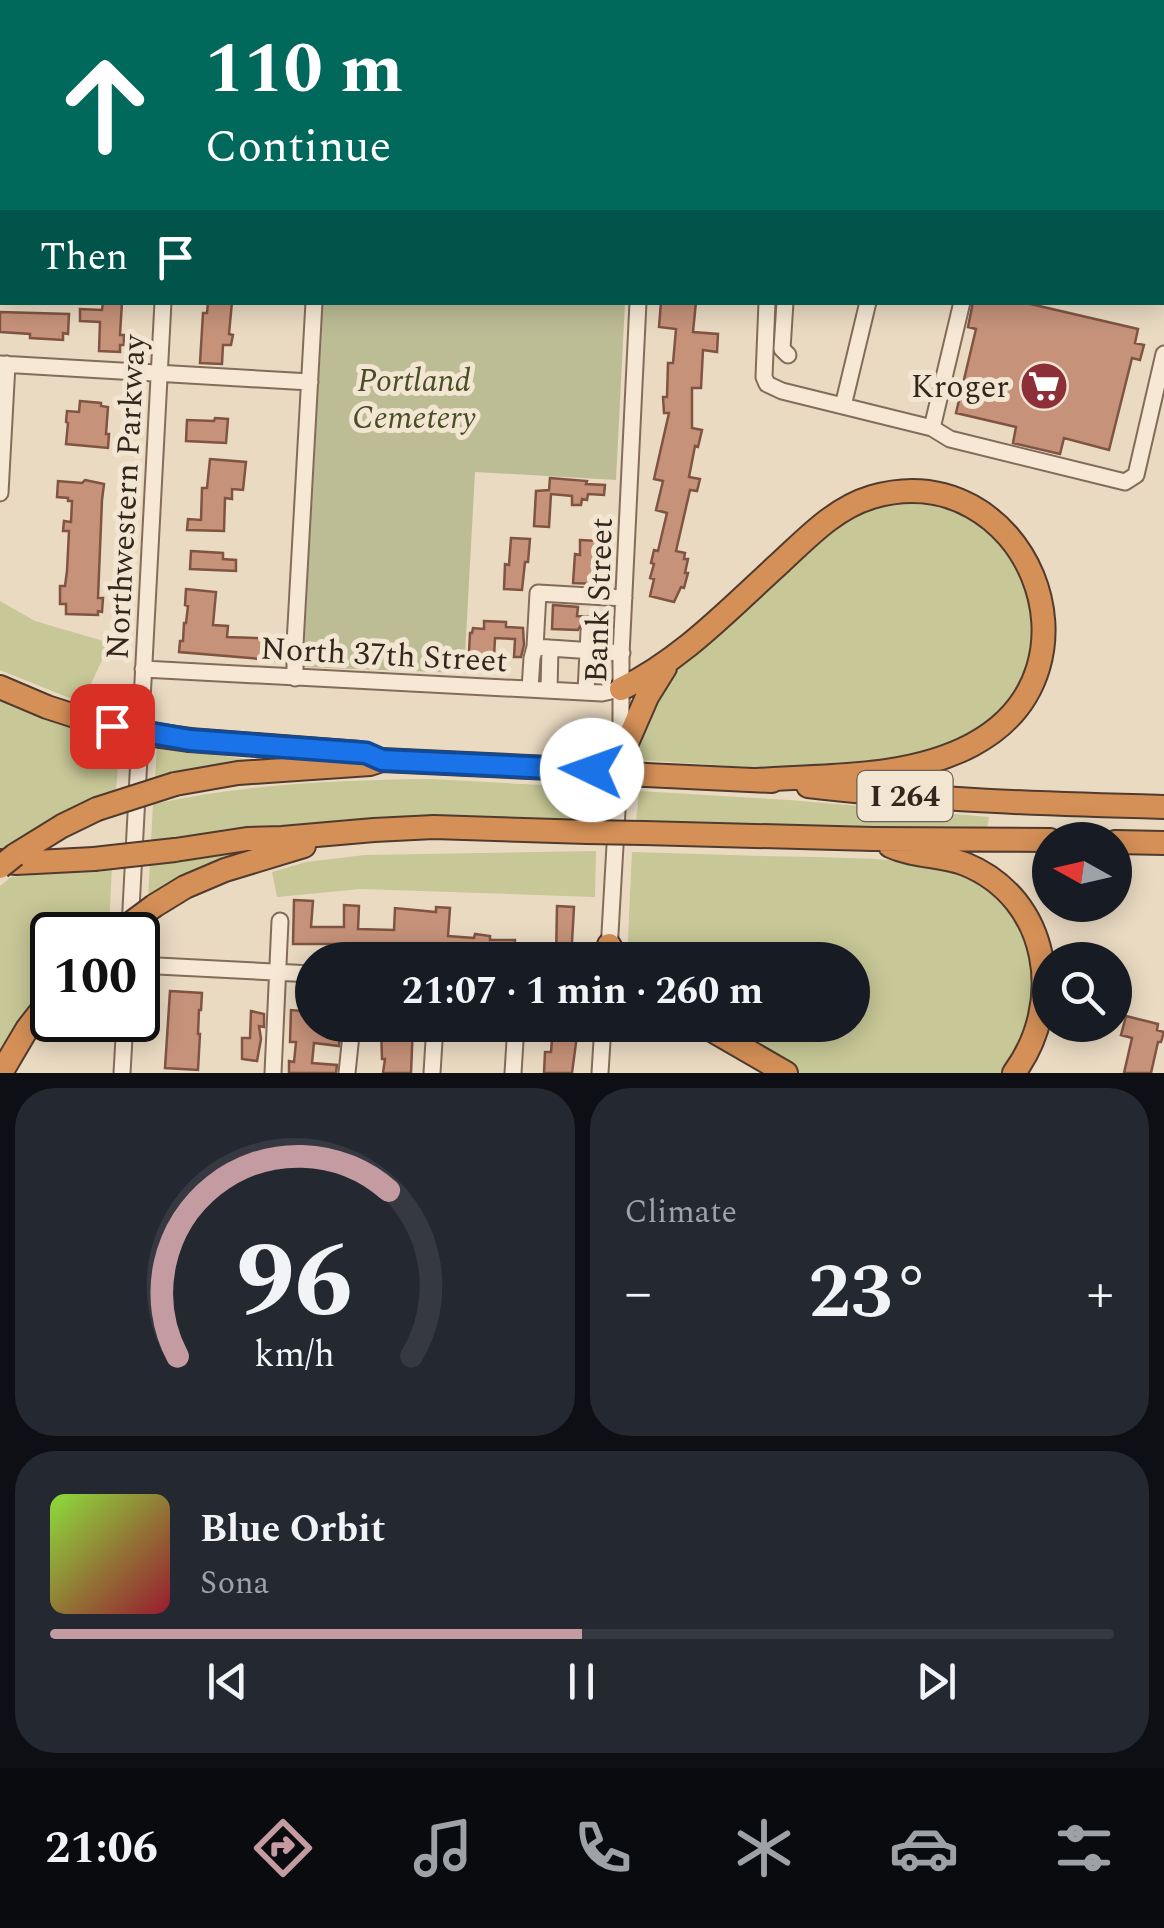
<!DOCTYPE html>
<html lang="en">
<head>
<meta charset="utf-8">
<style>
	:root { --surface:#171b24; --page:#242831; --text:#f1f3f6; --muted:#9ea1a6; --line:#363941; --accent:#c49ba1 }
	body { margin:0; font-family:Spectral,serif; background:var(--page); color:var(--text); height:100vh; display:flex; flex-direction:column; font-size:38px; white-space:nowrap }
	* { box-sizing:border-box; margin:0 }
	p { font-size:32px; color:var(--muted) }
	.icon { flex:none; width:55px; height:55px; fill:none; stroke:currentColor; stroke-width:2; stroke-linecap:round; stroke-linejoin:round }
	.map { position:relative; height:1073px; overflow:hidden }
	.sheet { display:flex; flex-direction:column; gap:15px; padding:15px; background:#0d0f14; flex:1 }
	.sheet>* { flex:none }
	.banner { position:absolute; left:0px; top:0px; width:1165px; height:305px; box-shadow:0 5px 25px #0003; background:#00695c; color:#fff; overflow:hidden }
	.needle { width:65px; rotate:278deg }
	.buttons { position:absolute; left:1032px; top:822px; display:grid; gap:20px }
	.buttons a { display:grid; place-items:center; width:100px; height:100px; border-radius:50%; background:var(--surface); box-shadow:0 5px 25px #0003; font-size:50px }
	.speed { position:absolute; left:30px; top:912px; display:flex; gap:20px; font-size:50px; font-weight:700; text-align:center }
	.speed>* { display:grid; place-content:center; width:130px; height:130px; border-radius:50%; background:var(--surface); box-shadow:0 5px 25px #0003; line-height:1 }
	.speed .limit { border:5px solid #111; border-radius:15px; background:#fff; color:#111 }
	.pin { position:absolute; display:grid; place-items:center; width:85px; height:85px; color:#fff; margin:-42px; border-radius:20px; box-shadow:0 5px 15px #0006 }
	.me { position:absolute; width:110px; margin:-55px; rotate:273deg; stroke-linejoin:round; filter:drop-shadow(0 0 8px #0008) }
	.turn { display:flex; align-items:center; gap:35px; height:210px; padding:0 40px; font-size:45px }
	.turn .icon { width:130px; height:130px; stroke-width:2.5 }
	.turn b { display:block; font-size:70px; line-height:85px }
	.then { display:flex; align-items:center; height:95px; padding:0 40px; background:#0003; gap:20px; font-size:38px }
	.big { font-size:75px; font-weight:700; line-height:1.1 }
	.sheet .tile { flex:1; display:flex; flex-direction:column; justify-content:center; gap:15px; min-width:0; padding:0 35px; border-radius:40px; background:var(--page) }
	.sheet .dial { align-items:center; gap:0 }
	.dial svg { height:260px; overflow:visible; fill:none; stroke:var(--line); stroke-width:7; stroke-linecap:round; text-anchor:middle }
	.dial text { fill:var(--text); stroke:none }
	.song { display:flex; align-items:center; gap:30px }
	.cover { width:120px; height:120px; border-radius:15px; background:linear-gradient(135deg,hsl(90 70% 55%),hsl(350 70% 35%)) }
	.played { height:10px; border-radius:5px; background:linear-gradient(90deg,var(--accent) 50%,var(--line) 50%) }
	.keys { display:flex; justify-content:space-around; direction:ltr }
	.heat { display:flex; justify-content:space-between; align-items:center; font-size:55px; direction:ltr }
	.sheet .tiles { flex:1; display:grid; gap:15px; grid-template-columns:1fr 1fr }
	.tile:last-child { grid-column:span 2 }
	.trip { position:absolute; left:295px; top:942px; width:575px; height:100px; border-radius:50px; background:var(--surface); box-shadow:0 5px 25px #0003; font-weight:700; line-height:100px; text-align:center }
	.tabs { display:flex; height:160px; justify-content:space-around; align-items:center; background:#090b0e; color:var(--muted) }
	.tabs .icon { width:70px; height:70px }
	.tabs .current { color:var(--accent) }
	.tabs b { font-size:45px; color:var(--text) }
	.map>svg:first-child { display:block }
</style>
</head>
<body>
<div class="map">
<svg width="1164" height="1073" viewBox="0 0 1164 1073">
	<rect width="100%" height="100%" fill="#eadac2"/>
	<path fill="#c7c797" d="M905 502 928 504 960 513 973 520 984 527 1017 562 1035 610 1030 669 996 722 944 752 810 771 639 760V744L656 689 682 661 685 663 820 539 849 517 882 505Z
		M0 601 35 621 110 643 82 703 0 670Z
		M0 697 120 738 116 791 0 854Z
		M157 745 262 762 155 780Z
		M431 779 599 788 598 820 440 818 151 841 153 804C245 784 337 780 431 779Z
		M639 791 789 800 989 817 987 829 937 830 636 822Z
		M251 851 148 901 150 861Z
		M596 851 595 897 361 889 277 897 272 872 306 862 365 855Z
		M632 852C693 854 754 856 815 857 858 859 902 857 944 869 1002 887 1036 935 1033 996 1032 1005 1033 1017 1031 1026 1025 1042 1013 1058 1005 1073H800L723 1025H852V960H627Z
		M112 866 109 929 103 935H52V988L0 1062V886L11 877Z"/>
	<path fill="#bcbd95" d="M319 303H625L616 480 475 472 464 673 302 667Z"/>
	<path fill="#c6927a" stroke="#805442" stroke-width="2.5" d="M103 302H122L120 335H124V345H120V352L99 351 100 322 80 321V309L102 310Z
		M208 302H232L229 334 233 335 231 345H223L222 364 200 363 203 313H207Z
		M661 302H696L693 332 718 334 717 352 703 350 701 388H692V428L702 430 698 447 695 446 689 477 700 479 697 491 690 490 676 551 685 553 684 559H688L685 573H688L684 588 681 587 674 602 650 596 654 579 650 578 654 564 651 563 654 550 658 551 667 513 656 510 663 481 654 479 669 413H664L663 397H667L668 363H673L676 329 659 327Z
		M973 302H1022L1138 329 1135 343 1144 345 1140 360 1132 358 1109 450 1064 438 1060 454 1013 443 1016 427 956 413 976 329 968 327Z
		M0 312 69 314 68 334 63 333V340L30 338V334L0 332Z
		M80 401 101 403V406L108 407 106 434H109L108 448 66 444 68 423 66 422 67 411 79 412Z
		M215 418 228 419 226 443 186 441 187 420 214 421Z
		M210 459 246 462 243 490 232 489V499L225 498 224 531 187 530 188 519 201 520 202 488H207Z
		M550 478 587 481 586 484 605 485 604 495 588 494 587 500 582 499 581 505H572V496L551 494 549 527 534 526 536 491 549 490Z
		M85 480 104 484 102 500 98 598H103L102 612 98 611V615L66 614V604H60V586H65L67 571 69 531H63L64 521 71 522 72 501H68V498L57 497 58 481 82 483Z
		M511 538 530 539 528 562H525L522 590 504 589 505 564 509 565Z
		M580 540 598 541V543H601L599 577H596V584L573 583 575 554 580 555Z
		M191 551 223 553V559L236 560V571L190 569Z
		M186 589 216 592 213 625 228 626 227 637 284 639V661L179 652 180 641H183L184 623H186L188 606 185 605Z
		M553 605 578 607 577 616 605 617 604 632H600L598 625 591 620 583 622 578 630 552 629Z
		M484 621 506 622V627L523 628 524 645 521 657H514L515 639 495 638 494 657 473 656V652H469L470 633H472L473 628 484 629Z
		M294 900 313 901 311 927H344V905L359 906 358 929 394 930 395 908 436 912V907L450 908 448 936 474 938 475 934 490 936V940H515L514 960H504V956L497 954 466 952V954H463L338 944H293Z
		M557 906 574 907 571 960H556Z
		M170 991 202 993 201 1010H199L198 1034H200L198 1070 165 1068Z
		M304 998H312V1025H320L319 1029 340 1030 339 1046 314 1043 312 1063 337 1065 336 1073H289V1061L294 1062 296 1042H290L291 1010 302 1011Z
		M251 1011 264 1014V1027L259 1026 261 1039 257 1061 242 1059V1038H250Z
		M1126 1016 1158 1024 1157 1030 1164 1032 1161 1042H1158L1151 1073H1124L1132 1038 1121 1035Z
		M381 1025H413L411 1073H383L385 1059H382Z
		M553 1026 578 1028 572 1073H544L545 1052H551Z"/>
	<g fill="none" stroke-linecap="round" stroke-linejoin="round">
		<g stroke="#836c5a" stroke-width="19">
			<path id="minor" d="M29 2V0
				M178 2V0
				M300 2 301 0
				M328 2V0
				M655 2V0
				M0 71H2
				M0 224H2
				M1162 291H1164
				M767 302 764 377 767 384 782 391 932 428 962 302
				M785 302 782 349 788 355
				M0 364 310 382
				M843 406 868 302
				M932 428 950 439 1125 482 1136 475 1164 354
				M0 493 7 364
				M622 653 535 647 538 593 624 598
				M143 669 602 693 621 689
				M295 678V644L314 302
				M530 689 532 658 535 647
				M549 690 550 648
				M586 692 589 631
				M130 928 163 302
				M609 951 621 740V655L638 302
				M138 965 312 974
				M122 1073 125 1020
				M273 1073 280 921
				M347 1073 352 1025
				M432 1073 435 1025
				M513 1073 516 1025
				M600 1073 603 1025"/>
		</g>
		<g stroke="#503b2e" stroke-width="26">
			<path id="highway" d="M0 687 47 707 81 718
				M621 689C683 659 730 608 781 562 808 537 835 508 872 497 1024 453 1115 669 972 745 908 779 827 775 757 780
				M190 740 360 753
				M620 759 647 697 665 668
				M646 775 772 781
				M175 784 238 773 370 764 382 760 592 770
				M808 786C927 800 1045 804 1164 807
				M644 833 873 839 1050 840
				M1115 842 1164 843
				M890 846C914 857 942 855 965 864 1051 899 1065 1004 1014 1073
				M175 850 247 839 282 838 374 830 434 827 587 832
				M15 855 62 826 97 809
				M0 861 16 863 94 859
				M154 906 185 887 225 870 304 846
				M609 945 618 960
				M703 1025 786 1073
				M1 1073 27 1029 52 997"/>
		</g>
		<use href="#minor" stroke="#f6e8d4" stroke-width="15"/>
		<use href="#highway" stroke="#d59057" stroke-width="22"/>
		<g stroke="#503b2e" stroke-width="26" stroke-linecap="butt">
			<path id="highway-bridge" d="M81 718 147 734 190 740
				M592 770 646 775
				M97 809 175 784
				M587 832 644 833
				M94 859 175 850
				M0 867 15 855
				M115 935 154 906"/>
		</g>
		<use href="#highway-bridge" stroke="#d59057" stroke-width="22"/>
	</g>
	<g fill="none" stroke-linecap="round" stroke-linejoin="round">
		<g stroke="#114b97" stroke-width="25">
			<path id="route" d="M112 726 190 740 366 753 382 760 592 770"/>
		</g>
		<use href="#route" stroke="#1a73e8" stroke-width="18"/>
	</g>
	<defs>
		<g id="supermarket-disc" transform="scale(2.5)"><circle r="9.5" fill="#8d2f39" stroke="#f2e5d1"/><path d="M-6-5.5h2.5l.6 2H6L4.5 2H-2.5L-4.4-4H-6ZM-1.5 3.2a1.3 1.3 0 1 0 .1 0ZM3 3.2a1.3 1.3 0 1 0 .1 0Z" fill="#fff"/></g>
	</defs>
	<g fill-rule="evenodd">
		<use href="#supermarket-disc" x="1044" y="386"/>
	</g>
	<g text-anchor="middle" stroke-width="10" stroke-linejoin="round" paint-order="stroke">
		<rect fill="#f2e5d1" stroke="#6c5f53" stroke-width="2.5" x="857.5" y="771" width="95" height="50" rx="8"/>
		<g font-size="30" font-weight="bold" fill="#33261d">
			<text x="905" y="806">I 264</text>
		</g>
		<g font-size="32" font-style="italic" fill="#484e26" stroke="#f2e5d1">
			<text x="414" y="391">Portland<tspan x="414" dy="37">Cemetery</tspan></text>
		</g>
		<g font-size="32" fill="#33261d" stroke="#f2e5d1" text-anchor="end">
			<text x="1009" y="397">Kroger</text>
		</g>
		<g font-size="32" fill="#33261d" stroke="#f2e5d1">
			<text transform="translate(125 497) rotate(-87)" y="11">Northwestern Parkway</text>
			<text transform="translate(598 600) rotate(-88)" y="11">Bank Street</text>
			<text transform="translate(384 654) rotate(3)" y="11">North 37th Street</text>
		</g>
	</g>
</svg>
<div class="buttons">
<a><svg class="needle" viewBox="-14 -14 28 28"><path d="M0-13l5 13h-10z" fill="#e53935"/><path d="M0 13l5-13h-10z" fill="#9ea1a6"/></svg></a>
<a><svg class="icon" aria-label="search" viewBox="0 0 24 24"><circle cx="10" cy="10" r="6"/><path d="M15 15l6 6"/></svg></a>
</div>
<div class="speed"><div class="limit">100</div></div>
<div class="pin" style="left:112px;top:726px;background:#d93025"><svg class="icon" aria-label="arrive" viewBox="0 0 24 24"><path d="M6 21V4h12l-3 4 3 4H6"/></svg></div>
<svg class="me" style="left:592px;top:770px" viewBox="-20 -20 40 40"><circle r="19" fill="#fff"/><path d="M0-13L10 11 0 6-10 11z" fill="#1a73e8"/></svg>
<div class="trip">21:07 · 1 min · 260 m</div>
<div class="banner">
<div class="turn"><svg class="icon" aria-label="ahead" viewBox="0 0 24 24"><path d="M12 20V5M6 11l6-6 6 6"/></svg><div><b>110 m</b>Continue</div></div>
<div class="then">Then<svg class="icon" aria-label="arrive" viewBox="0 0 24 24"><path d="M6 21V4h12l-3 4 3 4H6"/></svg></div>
</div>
</div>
<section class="sheet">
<div class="tiles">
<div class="tile dial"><svg viewBox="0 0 100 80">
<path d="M14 69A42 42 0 1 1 86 69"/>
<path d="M14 69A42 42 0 0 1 79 18" stroke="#c49ba1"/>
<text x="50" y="56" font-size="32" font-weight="700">96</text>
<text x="50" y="72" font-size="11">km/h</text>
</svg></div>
<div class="tile"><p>Climate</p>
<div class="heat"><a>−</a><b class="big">23°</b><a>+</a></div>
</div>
<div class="tile">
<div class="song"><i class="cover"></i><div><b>Blue Orbit</b><p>Sona</p></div></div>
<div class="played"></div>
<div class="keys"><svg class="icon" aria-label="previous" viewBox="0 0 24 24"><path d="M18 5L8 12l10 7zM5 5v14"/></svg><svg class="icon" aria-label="pause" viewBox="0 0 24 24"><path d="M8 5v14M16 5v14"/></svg><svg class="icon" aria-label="next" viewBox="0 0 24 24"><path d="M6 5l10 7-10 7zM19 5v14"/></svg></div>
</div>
</div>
</section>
<nav class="tabs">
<b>21:06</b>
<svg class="icon current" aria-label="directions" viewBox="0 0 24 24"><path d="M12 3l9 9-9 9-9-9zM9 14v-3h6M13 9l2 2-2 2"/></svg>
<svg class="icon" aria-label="music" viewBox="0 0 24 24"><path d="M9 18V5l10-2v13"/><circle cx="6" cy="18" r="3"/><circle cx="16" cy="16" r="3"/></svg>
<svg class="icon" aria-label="phone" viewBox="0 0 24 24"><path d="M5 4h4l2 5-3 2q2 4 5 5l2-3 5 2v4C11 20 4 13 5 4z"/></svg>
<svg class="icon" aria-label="climate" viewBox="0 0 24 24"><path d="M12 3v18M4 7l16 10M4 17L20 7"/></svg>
<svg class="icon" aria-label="car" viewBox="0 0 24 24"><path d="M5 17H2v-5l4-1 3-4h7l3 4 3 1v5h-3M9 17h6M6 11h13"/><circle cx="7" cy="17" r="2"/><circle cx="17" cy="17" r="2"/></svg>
<svg class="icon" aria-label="filters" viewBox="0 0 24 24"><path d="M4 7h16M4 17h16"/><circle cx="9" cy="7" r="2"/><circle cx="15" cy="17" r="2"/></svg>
</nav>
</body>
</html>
